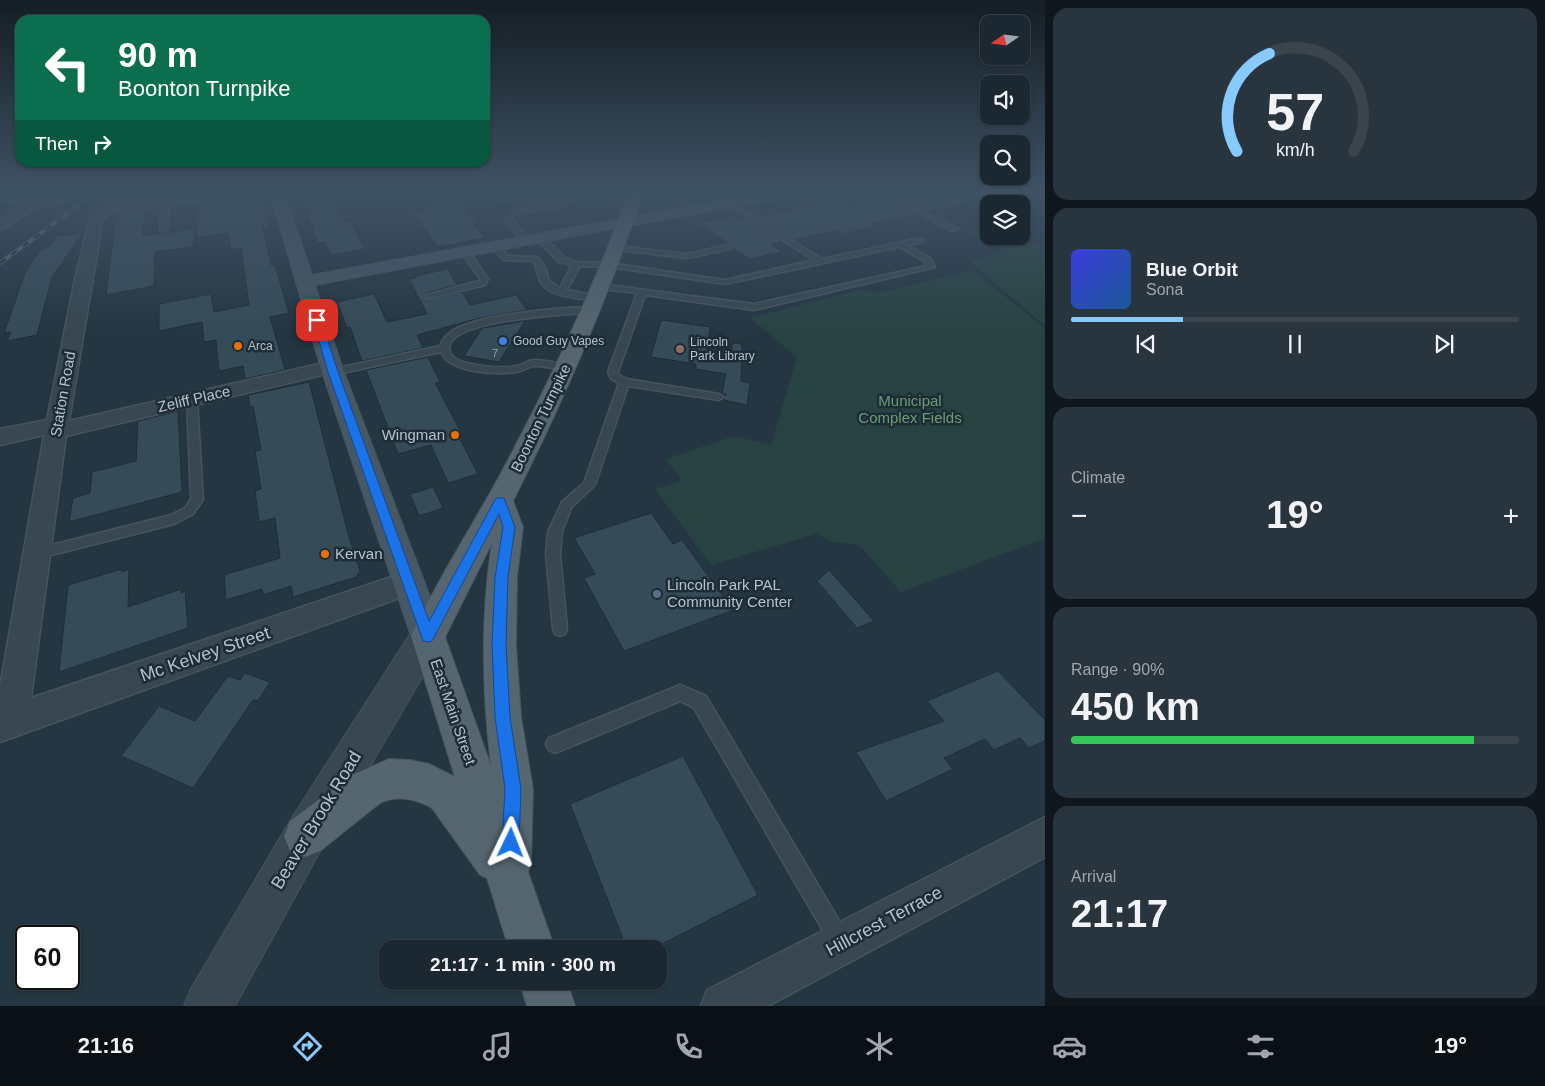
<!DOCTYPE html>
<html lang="en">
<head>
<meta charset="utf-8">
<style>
	:root { --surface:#1b2832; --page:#28343e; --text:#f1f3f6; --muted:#a0a6ac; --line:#39444d; --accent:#87cafe }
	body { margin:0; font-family:Helvetica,sans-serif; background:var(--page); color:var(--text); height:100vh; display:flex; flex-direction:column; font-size:19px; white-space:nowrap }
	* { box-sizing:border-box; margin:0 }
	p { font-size:16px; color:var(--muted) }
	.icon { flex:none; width:28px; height:28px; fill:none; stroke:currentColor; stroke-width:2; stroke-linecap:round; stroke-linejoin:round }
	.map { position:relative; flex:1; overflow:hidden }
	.sheet { display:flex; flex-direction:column; gap:8px; padding:8px; background:#0f161c; width:500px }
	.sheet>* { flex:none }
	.banner { position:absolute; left:15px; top:15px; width:475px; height:152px; border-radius:15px; box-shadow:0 1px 4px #0004,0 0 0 1px var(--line); background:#0b6e4f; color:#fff; overflow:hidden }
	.needle { width:32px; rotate:256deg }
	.tools { position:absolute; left:980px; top:15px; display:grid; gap:10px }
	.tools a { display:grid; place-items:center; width:50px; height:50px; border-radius:10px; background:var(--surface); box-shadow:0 1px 4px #0004,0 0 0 1px var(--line); font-size:25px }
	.speed { position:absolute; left:15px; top:925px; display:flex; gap:10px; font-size:25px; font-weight:700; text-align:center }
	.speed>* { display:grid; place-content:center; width:65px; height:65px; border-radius:50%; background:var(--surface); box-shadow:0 1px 4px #0004,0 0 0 1px var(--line); line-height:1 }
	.speed .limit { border:2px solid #111; border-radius:8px; background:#fff; color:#111 }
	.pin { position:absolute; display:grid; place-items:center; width:42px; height:42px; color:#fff; margin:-21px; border-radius:10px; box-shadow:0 2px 8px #0006 }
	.me { position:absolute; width:55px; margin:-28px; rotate:2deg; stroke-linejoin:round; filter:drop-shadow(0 0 4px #0008) }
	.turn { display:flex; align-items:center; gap:18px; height:105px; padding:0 20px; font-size:22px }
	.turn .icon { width:65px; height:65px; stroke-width:2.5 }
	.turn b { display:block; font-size:35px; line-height:42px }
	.then { display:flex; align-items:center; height:48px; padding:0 20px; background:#0003; gap:10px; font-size:19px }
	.big { font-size:38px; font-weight:700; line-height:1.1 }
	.sheet .widget { flex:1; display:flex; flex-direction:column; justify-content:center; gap:8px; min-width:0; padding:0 18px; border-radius:15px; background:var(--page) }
	.sheet .dial { align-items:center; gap:0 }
	.dial svg { height:130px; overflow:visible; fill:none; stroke:var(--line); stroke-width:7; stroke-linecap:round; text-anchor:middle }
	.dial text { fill:var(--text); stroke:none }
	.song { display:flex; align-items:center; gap:15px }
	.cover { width:60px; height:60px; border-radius:8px; background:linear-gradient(135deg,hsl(240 70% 55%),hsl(210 70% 35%)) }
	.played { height:5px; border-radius:2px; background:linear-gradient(90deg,var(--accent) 25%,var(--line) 25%) }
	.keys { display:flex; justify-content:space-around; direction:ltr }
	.heat { display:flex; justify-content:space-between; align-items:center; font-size:28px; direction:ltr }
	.charge { height:8px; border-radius:4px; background:linear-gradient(90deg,#34c759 90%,var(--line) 0) }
	.trip { position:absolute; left:379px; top:940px; width:288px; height:50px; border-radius:15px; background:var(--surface); box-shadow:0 1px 4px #0004,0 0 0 1px var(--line); font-weight:700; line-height:50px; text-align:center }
	.tab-bar { display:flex; height:80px; justify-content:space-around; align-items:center; background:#0b1014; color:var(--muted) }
	.tab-bar .icon { width:35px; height:35px }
	.tab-bar .active { color:var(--accent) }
	.tab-bar b { font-size:22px; color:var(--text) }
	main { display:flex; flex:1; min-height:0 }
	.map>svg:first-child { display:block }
</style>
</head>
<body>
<main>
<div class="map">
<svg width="1045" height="1006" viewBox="0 0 1045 1006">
	<rect width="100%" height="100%" fill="#243642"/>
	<path fill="#264341" d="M989 229V236H1020L1045 249V326L971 262 1005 252 968 233Z
		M973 271 1045 328V538L901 592 859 545 833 542 816 534 711 565 655 489 682 481 666 459 734 436 771 445 797 357 750 318 860 290 876 293Z"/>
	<path fill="#364b58" stroke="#1f2e39" d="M300 192H332L334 197H335L345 222 350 221 365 249 331 255 325 242 317 243Z
		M919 192H941L956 199 957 202 966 204 929 212 898 196Z
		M255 195 262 197 270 227 263 228 271 265H275L289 313 270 317 285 370 245 379 243 366 219 371 216 340 204 342 202 322 159 331V304L211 294 214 312 249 305 241 248 231 250 228 233 197 238 195 204Z
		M455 195 478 222 472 223 485 238 438 247 412 211 432 208 428 200Z
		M886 199 916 214 872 224 877 226 844 234 838 230 794 240 757 216 839 201 849 206Z
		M145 210 143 236 195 229 193 247 155 252 154 286 106 295 116 214Z
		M734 216 738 218H746L782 242 771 244 783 252 750 259 732 247 731 244 727 243 698 223Z
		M83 233 52 277 37 335 7 341 11 332 4 333 25 273 31 263 40 251 44 248 48 247 57 236Z
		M448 269 457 285 426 293 425 300 462 292 470 305 516 295 527 310 480 318 417 335 423 348 362 361 350 327 347 328 337 302 374 294 387 322 427 314 409 279 416 278 415 276Z
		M661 320 710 327 707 350 731 353 733 343 742 344 741 381 750 383 747 405 724 400 726 394 722 393 726 374 696 369V364L651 357Z
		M525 321 499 362 464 356 482 328Z
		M428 357 440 382 435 383 463 436 459 437 478 474 448 483 431 445 398 454 366 370Z
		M309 382 349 537 360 571 356 577 293 597 291 586 263 595 262 589 226 600 224 575 280 558 275 518 259 522 255 491 261 489 255 451 261 450 253 406 250 407 248 395Z
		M178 411 182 492 69 522 73 498 90 493 92 472 136 461 138 421Z
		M433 487 443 508 419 516 410 494Z
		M651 513 673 544 682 540 733 610 624 651 584 578 595 574 574 538Z
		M122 569 121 572 129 569 128 607 181 589V593L185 591 188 628 59 672 68 585Z
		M829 570 874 621 857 628 817 581Z
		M998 671 1045 720V741L1029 748 1020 738 994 750 985 739 944 758 953 769 886 801 856 752 944 721 927 701Z
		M245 673 270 682 258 701 253 700 193 788 121 756 159 706 195 721 228 676 240 680Z
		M683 756 758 895 652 949H627L570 804Z"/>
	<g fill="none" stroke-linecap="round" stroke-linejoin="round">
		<g stroke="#45535d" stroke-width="3">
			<path id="service" d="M73 192H80C70 203 40 212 27 204L30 202 55 201Z
				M120 192H127L115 203 112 209H108L110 201Z
				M526 192H540L500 201 497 199Z
				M573 192H580C565 211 537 211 514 214L512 219 529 238V242H523L504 219 510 211C530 206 558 209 573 192Z
				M877 192H885L959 229 952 231Z
				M967 192H975L962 201H958V199Z
				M1032 192H1045V195Z
				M165 200 168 202V230L164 232 160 230 162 202Z
				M729 201 822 259 920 238 924 240 923 242 907 245 930 258 935 267 754 310 645 295 618 372 619 375 627 379 719 394 724 397 719 400 628 386 595 485 571 508 562 532 560 554 567 629 565 634 560 636 555 634 553 629 546 554 548 532 562 502 584 483 619 383 611 379 608 372 637 293 602 289 599 288V284L754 304 926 266 924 261 899 247 725 284 610 267 580 266 567 290 599 296 600 298 596 301C580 298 552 298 541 283 537 277 538 268 533 261L503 260 491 246 498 244 508 256 538 257 546 269 548 280 560 288 572 265 559 262 537 240V236H543L565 258 577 262 610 263 725 280 814 260 727 204V202Z
				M727 245H730V249L687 258 617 250 613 248 617 246 687 254Z
				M462 250H468L488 279 485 285 426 299V295L479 281 480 279 461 252Z
				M591 307 595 310 594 312C578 315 432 318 451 354 457 366 503 369 516 366 523 365 528 360 535 360 545 360 558 363 569 366V370L565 371C556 369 543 365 534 366 528 367 522 371 516 372 496 375 449 373 441 352L333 375 328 372 333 369 440 346C442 340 446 335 452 331 478 314 559 308 591 307Z
				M192 397 197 400 203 500 193 514 174 524 36 559 31 558 29 554 31 550 36 549 171 515 185 508 191 499 187 400Z
				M680 685 706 696 847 934 850 941 847 948 840 951 833 948 694 708 680 701 555 753 549 750 546 744 549 738Z"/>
		</g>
		<g stroke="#45535d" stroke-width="3">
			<path id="minor" d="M209 192H249L243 196 114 212 103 218 69 421 332 361 339 363 342 367 339 371 66 436 31 698 409 571 419 575 423 583 419 591 0 742V687L44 435 0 445V429L47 420 75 279 91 213 110 204Z
				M35 197 42 201 40 204 5 229 0 230V219L30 198Z
				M1045 817V857L768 1006H701L707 990Z"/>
		</g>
		<g stroke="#45535d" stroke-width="2">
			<path id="tertiary" d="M38 192H55L40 204 35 205 0 201V193L32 196Z
				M428 621 440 625 445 636 440 647 320 851 235 1006H184L191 989 290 821 416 625Z"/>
		</g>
		<g stroke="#45535d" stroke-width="2">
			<path id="secondary" d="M270 192H284L312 275 767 192H800L793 196 627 226 315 285 344 372 445 636 440 647 428 651 416 647 411 636 322 372Z"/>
		</g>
		<g stroke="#45535d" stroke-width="2">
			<path id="primary" d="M629 192H643C608 299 564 400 513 501L523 527 517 577 516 645 521 717 533 789 531 863 528 872 555 949H509L487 878 480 875 432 808C416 799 397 795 380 803L320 851 305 857 290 851 284 836 290 821 352 775 389 759 410 760 429 764 455 777 411 636C437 580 472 527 501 473 550 382 593 289 629 192ZM492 543C480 618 482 691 491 766L445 637Z
				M519 981H567L575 1006H527Z"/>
		</g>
		<use href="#service" fill="#384751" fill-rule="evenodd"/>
		<use href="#minor" fill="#384751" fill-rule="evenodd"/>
		<use href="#tertiary" fill="#384751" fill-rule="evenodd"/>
		<use href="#secondary" fill="#465765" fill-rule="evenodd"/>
		<use href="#primary" fill="#566671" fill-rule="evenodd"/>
		<g stroke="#5a6c79" stroke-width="4">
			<path id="rail" d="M0 263 97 192"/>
		</g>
		<use href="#rail" stroke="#1d2c37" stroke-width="2.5" stroke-dasharray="7" stroke-linecap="butt"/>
	</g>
	<linearGradient id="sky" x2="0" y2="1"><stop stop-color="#141e24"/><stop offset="0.58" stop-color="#3f5265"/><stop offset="1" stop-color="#3f5265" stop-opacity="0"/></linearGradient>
	<rect width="1045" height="333" fill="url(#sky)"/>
	<path fill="#1a73e8" stroke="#114b97" d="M314 318 321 320 338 372 429 621 496 498H504L515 527 508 577 506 645 510 717 521 789 519 843 517 849 511 852 505 849 502 843 505 789 495 717 492 645 495 577 503 527 499 514 432 641 428 642 423 641 328 372 313 320Z"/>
	<circle fill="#3f7fe0" stroke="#1d2c37" stroke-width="2" cx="503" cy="341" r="5"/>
	<g fill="#e8710a" stroke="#1d2c37" stroke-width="2">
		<circle cx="238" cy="346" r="5"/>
		<circle cx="455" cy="435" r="5"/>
		<circle cx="325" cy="554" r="5"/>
	</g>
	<circle fill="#8d6e63" stroke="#1d2c37" stroke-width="2" cx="680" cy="349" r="5"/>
	<circle fill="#5c6f8a" stroke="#1d2c37" stroke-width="2" cx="657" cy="594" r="5"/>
	<g text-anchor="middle" stroke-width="5" stroke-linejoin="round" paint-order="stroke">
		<g font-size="11" fill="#93a2ad">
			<text x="495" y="357">7</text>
		</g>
		<g font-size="12" fill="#b5c2cc" stroke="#1d2c37" text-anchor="start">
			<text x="513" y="345">Good Guy Vapes</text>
			<text x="690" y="346">Lincoln<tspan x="690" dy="14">Park Library</tspan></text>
			<text x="248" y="350">Arca</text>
		</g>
		<g font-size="15" fill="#b5c2cc" stroke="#1d2c37">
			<text transform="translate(63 394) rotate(-80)" y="5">Station Road</text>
			<text transform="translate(194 399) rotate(-13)" y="5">Zeliff Place</text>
			<text transform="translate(541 418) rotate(-64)" y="5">Boonton Turnpike</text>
			<text transform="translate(453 712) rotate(71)" y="5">East Main Street</text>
		</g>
		<g font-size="15" fill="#6b9e6e" stroke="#1d2c37">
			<text x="910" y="406">Municipal<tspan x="910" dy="17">Complex Fields</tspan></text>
		</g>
		<g font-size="15" fill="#b5c2cc" stroke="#1d2c37" text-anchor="start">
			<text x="445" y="440" text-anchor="end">Wingman</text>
			<text x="335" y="559">Kervan</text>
			<text x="667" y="590">Lincoln Park PAL<tspan x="667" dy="17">Community Center</tspan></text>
		</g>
		<g font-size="18" fill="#b5c2cc" stroke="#1d2c37">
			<text transform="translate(205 654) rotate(-19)" y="6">Mc Kelvey Street</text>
			<text transform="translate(316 820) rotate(-59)" y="6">Beaver Brook Road</text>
			<text transform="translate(884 921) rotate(-28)" y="6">Hillcrest Terrace</text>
		</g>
	</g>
</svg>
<div class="tools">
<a><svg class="needle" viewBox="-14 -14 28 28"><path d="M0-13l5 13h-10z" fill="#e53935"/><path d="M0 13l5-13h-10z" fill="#a0a6ac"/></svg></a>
<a><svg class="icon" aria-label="sound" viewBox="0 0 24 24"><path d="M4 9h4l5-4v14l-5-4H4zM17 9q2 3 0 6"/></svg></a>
<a><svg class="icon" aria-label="search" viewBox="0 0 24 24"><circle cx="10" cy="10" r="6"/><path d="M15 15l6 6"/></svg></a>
<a><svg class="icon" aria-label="layers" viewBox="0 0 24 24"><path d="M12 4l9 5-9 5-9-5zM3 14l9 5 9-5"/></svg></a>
</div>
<div class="speed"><div class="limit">60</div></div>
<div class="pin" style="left:317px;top:320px;background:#d93025"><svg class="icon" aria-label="arrive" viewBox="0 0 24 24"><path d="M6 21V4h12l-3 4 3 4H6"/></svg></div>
<svg class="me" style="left:511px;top:843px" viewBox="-20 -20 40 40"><path d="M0-17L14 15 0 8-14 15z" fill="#1a73e8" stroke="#fff" stroke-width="4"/></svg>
<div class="trip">21:17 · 1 min · 300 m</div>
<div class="banner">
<div class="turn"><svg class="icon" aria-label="left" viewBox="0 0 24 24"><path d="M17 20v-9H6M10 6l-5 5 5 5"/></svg><div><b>90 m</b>Boonton Turnpike</div></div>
<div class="then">Then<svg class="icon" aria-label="right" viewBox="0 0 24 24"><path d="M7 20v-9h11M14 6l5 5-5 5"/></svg></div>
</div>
</div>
<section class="sheet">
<div class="widget dial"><svg viewBox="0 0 100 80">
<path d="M14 69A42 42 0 1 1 86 69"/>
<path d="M14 69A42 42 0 0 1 34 9" stroke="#87cafe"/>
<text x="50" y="56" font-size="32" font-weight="700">57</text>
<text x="50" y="72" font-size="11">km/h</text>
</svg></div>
<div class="widget">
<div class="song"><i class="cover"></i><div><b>Blue Orbit</b><p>Sona</p></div></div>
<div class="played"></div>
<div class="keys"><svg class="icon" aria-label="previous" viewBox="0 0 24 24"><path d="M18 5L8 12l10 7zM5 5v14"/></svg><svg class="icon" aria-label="pause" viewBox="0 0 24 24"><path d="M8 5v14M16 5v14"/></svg><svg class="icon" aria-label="next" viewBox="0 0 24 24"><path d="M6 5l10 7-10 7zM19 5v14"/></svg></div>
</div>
<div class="widget"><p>Climate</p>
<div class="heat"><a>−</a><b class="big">19°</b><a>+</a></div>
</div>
<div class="widget"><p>Range · 90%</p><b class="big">450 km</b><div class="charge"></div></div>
<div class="widget"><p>Arrival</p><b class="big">21:17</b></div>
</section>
</main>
<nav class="tab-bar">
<b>21:16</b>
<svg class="icon active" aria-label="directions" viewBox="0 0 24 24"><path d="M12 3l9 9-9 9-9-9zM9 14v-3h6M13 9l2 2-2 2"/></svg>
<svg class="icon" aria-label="music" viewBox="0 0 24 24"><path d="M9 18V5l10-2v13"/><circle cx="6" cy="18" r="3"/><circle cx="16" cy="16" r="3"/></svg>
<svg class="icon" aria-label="phone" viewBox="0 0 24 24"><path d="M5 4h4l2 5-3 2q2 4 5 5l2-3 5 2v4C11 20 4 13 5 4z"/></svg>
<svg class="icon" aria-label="climate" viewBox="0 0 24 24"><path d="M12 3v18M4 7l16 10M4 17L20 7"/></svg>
<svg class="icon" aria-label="car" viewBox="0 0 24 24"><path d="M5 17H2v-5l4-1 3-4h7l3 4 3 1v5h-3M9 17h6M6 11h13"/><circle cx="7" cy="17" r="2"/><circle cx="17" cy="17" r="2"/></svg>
<svg class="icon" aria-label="filters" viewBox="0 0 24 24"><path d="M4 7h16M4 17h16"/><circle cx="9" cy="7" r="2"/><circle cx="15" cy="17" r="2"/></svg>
<b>19°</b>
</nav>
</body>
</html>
